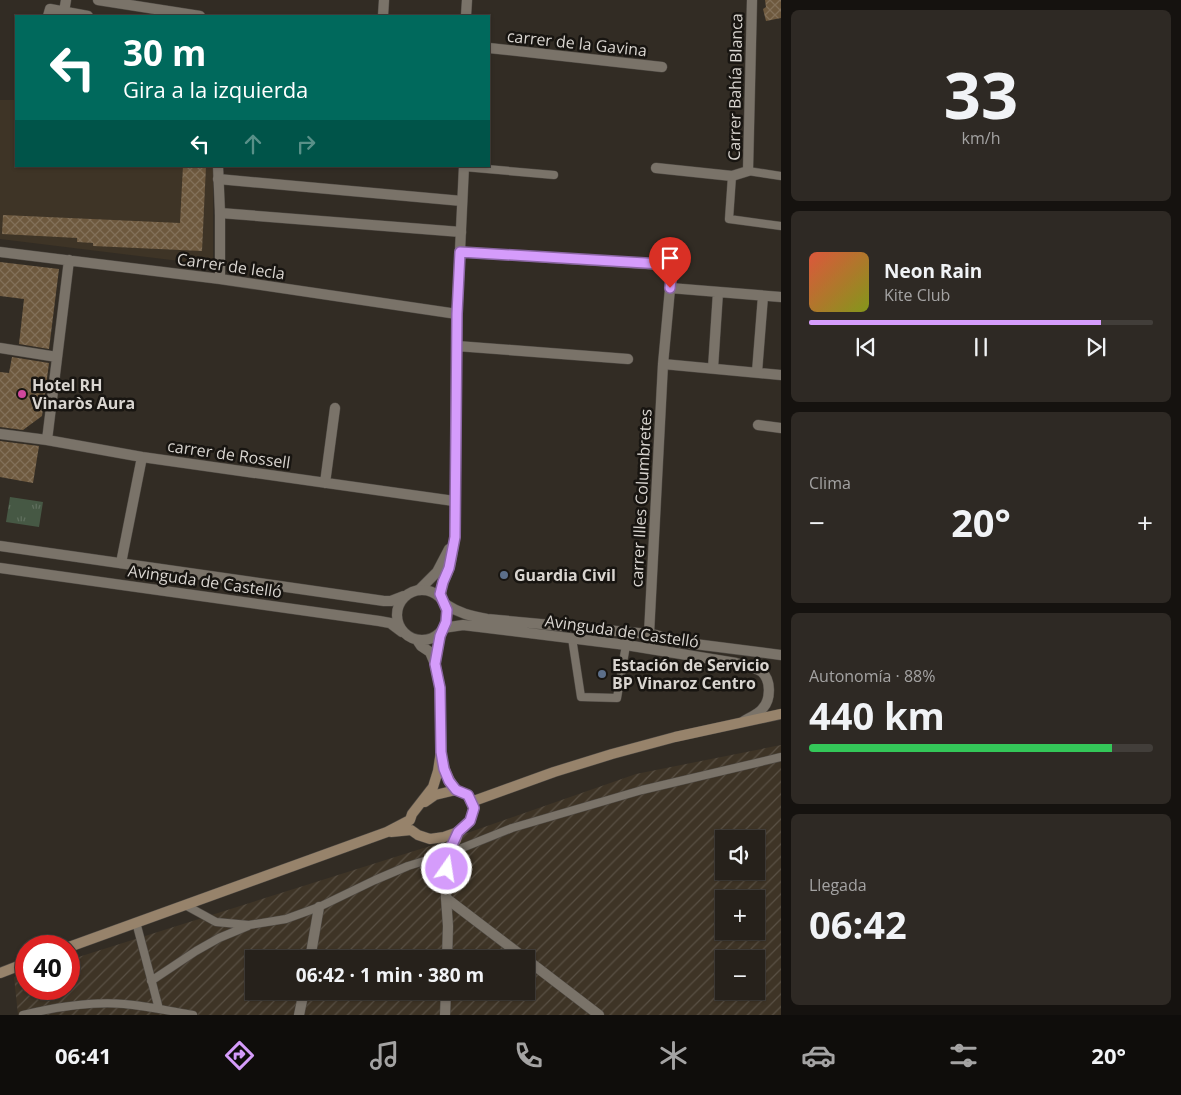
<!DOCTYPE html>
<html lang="es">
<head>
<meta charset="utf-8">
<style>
	:root { --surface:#26211b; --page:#2e2924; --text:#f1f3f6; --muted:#a4a3a3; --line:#423e3a; --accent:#d59cfb }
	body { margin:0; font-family:"Open Sans",sans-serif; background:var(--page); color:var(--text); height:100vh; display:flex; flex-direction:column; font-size:19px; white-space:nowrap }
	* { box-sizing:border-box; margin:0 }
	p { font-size:16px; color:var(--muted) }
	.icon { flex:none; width:28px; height:28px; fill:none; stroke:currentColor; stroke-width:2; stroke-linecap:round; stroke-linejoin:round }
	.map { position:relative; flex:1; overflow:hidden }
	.side { display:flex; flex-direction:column; gap:10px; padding:10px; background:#15120f; width:400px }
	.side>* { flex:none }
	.hud { position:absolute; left:15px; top:15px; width:475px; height:152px; border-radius:0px; box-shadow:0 1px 4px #0004,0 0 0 1px var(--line); background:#00695c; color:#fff; overflow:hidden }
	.fabs { position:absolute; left:715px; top:830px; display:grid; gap:10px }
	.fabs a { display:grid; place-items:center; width:50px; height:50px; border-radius:0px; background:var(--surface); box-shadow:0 1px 4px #0004,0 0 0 1px var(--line); font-size:25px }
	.speed { position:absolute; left:15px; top:935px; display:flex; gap:10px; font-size:25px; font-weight:700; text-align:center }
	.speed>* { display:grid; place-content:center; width:65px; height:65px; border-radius:50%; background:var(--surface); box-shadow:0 1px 4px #0004,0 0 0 1px var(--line); line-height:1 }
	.speed .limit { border:8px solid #d22; background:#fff; color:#111 }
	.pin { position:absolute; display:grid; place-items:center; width:42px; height:42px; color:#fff; margin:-51px -21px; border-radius:50% 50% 50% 0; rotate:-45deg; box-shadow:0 0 5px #0007 }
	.pin .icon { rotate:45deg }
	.me { position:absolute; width:55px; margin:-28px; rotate:13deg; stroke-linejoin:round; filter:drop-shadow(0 0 4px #0008) }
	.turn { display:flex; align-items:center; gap:18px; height:105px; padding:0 25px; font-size:22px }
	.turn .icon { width:65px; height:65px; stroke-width:2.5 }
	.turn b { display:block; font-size:35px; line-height:42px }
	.lanes { display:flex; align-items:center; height:48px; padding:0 25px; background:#0003; justify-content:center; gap:25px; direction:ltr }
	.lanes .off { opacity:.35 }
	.big { font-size:38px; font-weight:700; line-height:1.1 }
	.side .card { flex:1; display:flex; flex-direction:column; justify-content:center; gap:8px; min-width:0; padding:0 18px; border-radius:8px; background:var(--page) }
	.side .dial { align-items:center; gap:0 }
	.dial b { font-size:65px; line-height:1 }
	.song { display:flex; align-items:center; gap:15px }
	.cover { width:60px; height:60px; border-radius:8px; background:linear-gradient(135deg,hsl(10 70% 55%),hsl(70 70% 35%)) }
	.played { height:5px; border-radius:2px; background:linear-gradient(90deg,var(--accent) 85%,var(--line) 85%) }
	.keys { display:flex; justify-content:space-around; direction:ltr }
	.heat { display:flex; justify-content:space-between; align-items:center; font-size:28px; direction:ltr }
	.charge { height:8px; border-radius:4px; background:linear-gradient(90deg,#34c759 88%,var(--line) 0) }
	.trip { position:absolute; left:245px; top:950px; width:290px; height:50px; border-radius:0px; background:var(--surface); box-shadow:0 1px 4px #0004,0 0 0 1px var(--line); font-weight:700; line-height:50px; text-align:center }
	.menu { display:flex; height:80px; justify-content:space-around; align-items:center; background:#0f0d0b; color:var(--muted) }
	.menu .icon { width:35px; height:35px }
	.menu .current { color:var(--accent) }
	.menu b { font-size:22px; color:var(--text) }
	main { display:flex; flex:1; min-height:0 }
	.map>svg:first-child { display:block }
</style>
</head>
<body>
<main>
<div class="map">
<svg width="781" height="1015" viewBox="0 0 781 1015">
	<defs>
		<pattern id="industrial-furrows" width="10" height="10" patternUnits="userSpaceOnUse" patternTransform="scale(1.25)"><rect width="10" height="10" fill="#3e3426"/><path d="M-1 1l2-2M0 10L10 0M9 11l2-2" fill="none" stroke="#595044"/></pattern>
		<pattern id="park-tufts" width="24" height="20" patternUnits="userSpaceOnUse" patternTransform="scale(1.25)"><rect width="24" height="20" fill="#465844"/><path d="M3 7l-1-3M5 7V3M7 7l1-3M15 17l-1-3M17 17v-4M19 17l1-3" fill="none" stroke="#606f5e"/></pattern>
		<pattern id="building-cross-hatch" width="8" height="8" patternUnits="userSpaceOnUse" patternTransform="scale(1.25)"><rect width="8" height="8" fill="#6e593e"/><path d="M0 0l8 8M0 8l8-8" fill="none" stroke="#827059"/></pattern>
	</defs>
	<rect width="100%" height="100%" fill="#322c24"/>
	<path fill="#3e3426" d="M0 100H16V166H213V263L204 264 0 239Z"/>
	<path fill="url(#industrial-furrows)" fill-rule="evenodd" d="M781 745V1015H18L14 977 26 973V989H69V960L430 846 636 774ZM724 839H756V871H724ZM724 899H756V931H724ZM254 959H526V991H254ZM724 959H756V991H724Z"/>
	<path fill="url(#park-tufts)" d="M10 497 43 502 39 527 6 522Z"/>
	<path fill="url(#building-cross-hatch)" d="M765 0H781V18L766 21 763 9 766 7Z
		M183 166H206L202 251 93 246V243L77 242V238L2 234 3 215 180 223Z
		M0 262 59 269 49 349 19 344 24 299 0 296Z
		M12 357 49 363 42 416 23 430 0 427V372L9 373Z
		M0 441 39 446 33 483 0 477Z"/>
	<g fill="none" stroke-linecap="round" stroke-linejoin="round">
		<g stroke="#4f4a44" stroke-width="9">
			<path id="service" d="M464 167 554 175
				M748 171 781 176
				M732 176 729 219 781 226
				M572 638 581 697 617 698 626 645 625 632
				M185 905 216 922 249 925 286 919 319 907 375 880 408 866 447 854 512 828 642 790 781 757
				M136 922 159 1009
				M151 981 196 951 219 938 248 926
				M23 1015C56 1007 90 1001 124 1004 147 1006 170 1011 193 1015"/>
		</g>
		<g stroke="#4f4a44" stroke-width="11">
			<path id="pedestrian" d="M218 179 462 201
				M220 213 461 232
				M758 425 781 428"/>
		</g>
		<g stroke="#4f4a44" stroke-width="11">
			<path id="minor" d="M98 0 200 16
				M64 12 66 0
				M48 16 50 9 88 16
				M383 16 384 0
				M466 16 467 0
				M489 48 662 67
				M218 166 220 213V279
				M656 168 732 176 748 171 752 0
				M0 252 220 279 457 314
				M460 252 662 265 669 269 671 278 663 364 649 634
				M670 288 781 297
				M457 346 628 359
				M0 348 57 357
				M663 364 781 375
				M713 368 718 292
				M757 372 763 296
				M0 434 47 440 142 457 454 501
				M47 440 69 260
				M325 483 335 408
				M121 563 142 457
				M419 590 437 572 449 549
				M442 599C438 588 446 579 449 569 452 559 453 547 455 537L457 314 464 166
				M446 898 526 959
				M310 959 319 907
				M526 959 599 1015
				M299 1015 304 991"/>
		</g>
		<g stroke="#4f4a44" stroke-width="11">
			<path id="tertiary" d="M0 546 384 601H391L404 596
				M0 568 379 621 390 623 402 632
				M397 615a25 25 0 1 1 50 0a25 25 0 1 1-50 0Z
				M445 604C459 613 470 616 487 619L649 634 656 635 679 642 781 655
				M443 628 463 625 488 628 626 645 736 663C744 665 756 667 762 672 771 680 771 699 763 708 760 713 749 718 744 721
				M417 640 421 646 430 652 435 664
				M435 664 440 636 442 630
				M447 959 448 926 446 898 447 854
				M445 1015 446 991"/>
		</g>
		<g stroke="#4f4a44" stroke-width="11">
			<path id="secondary" d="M442 760C445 772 449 781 456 790
				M471 802 554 772 612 754 675 737 781 714
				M391 832 411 830 418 835 430 839 444 837 458 832 470 821 474 808 468 795 456 790 435 795 425 802
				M447 854 456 840 458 832 453 843
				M69 947 387 832 410 820 412 814 433 787 438 771 441 751 440 688 435 664
				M0 973 26 963"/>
		</g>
		<use href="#service" stroke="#7a7369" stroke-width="8"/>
		<use href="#pedestrian" stroke="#7a7369" stroke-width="10"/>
		<use href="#minor" stroke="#7a7369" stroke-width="10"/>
		<use href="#tertiary" stroke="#7a7369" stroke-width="10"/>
		<use href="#secondary" stroke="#97836b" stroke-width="10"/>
	</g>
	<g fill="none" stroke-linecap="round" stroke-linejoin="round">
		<g stroke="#8a65a3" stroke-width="12">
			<path id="route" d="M447 869 448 854 458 832 470 821 474 808 468 795 456 790 449 781 444 769 441 752 440 688 435 664 440 636 446 622 447 610 440 594 443 582 449 568 455 537 457 314 460 252 662 264 669 268 671 278 670 288"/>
		</g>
		<use href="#route" stroke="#d59cfb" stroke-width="9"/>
	</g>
	<circle fill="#d1479c" stroke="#181511" stroke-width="2" cx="22" cy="394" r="5"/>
	<g fill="#5c6f8a" stroke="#181511" stroke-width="2">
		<circle cx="504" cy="575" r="5"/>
		<circle cx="602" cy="674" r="5"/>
	</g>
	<g text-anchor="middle" stroke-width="5" stroke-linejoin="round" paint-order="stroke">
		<g font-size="16" fill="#d9d5d0" stroke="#181511">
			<text transform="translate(577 43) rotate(6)" y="6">carrer de la Gavina</text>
			<text transform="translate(735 87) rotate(-89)" y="6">Carrer Bahía Blanca</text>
			<text transform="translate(231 266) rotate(8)" y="6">Carrer de Iecla</text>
			<text transform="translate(229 454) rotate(8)" y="6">carrer de Rossell</text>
			<text transform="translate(641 498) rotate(-87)" y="6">carrer Illes Columbretes</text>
			<text transform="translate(205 581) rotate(8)" y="6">Avinguda de Castelló</text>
			<text transform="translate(622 631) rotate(8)" y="6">Avinguda de Castelló</text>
		</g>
		<g font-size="16" font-weight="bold" fill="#d9d5d0" stroke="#181511" text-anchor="start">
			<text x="32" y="391">Hotel RH<tspan x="32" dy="18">Vinaròs Aura</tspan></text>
			<text x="514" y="581">Guardia Civil</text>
			<text x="612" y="671">Estación de Servicio<tspan x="612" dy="18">BP Vinaroz Centro</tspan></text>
		</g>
	</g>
</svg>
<div class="fabs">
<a><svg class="icon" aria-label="sound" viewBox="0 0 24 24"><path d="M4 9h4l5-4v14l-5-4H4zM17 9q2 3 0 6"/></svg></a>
<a>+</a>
<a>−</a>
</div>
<div class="speed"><div class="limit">40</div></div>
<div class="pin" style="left:670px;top:288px;background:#d93025"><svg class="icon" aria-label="arrive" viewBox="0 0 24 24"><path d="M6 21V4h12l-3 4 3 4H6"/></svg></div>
<svg class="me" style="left:447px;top:869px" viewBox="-20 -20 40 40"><circle r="17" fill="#d59cfb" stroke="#fff" stroke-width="3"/><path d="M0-11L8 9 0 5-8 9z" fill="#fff"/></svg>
<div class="trip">06:42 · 1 min · 380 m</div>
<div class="hud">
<div class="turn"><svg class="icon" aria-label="left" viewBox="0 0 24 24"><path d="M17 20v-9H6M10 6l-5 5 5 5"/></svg><div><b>30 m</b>Gira a la izquierda</div></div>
<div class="lanes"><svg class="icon" aria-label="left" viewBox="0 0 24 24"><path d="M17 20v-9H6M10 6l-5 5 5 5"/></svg><svg class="icon off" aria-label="ahead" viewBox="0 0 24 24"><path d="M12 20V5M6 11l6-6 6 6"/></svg><svg class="icon off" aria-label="right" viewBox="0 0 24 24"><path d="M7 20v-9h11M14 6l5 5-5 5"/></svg></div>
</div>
</div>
<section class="side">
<div class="card dial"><b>33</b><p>km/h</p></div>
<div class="card">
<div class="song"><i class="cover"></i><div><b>Neon Rain</b><p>Kite Club</p></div></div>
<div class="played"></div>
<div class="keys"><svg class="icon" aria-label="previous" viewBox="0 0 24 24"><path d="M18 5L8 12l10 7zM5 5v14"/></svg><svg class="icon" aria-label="pause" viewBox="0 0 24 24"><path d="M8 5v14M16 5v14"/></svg><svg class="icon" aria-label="next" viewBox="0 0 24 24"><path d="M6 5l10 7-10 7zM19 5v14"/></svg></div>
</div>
<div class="card"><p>Clima</p>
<div class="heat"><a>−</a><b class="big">20°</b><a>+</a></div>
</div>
<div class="card"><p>Autonomía · 88%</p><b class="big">440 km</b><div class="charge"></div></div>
<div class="card"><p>Llegada</p><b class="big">06:42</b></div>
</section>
</main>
<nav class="menu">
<b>06:41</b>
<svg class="icon current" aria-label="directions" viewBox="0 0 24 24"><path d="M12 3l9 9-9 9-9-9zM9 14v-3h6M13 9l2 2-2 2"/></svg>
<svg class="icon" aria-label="music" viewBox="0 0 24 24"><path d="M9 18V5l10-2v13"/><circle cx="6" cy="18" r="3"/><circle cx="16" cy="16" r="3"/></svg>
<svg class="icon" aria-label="phone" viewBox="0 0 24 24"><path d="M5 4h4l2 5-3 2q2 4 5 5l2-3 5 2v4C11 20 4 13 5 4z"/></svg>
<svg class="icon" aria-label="climate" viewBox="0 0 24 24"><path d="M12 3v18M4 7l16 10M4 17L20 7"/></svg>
<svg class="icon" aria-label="car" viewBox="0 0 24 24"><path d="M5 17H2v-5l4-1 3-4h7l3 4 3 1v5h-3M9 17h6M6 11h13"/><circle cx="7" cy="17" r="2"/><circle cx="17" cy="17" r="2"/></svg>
<svg class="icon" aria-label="filters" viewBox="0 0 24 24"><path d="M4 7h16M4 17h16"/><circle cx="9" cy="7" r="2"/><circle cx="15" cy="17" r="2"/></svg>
<b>20°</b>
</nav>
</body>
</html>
